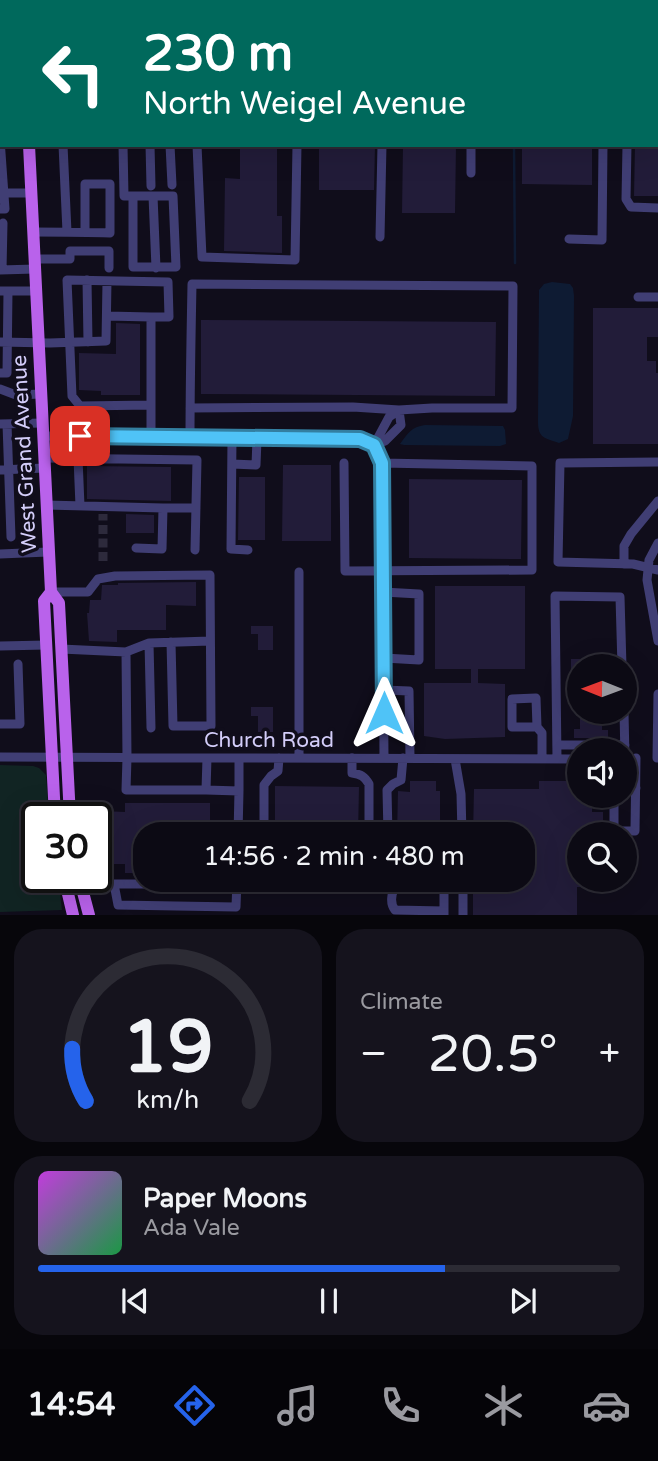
<!DOCTYPE html>
<html lang="en">
<head>
<meta charset="utf-8">
<style>
	:root { --surface:#0c0a14; --page:#15131d; --text:#f1f3f6; --muted:#9a9aa0; --line:#2c2b34; --accent:#2563eb }
	body { margin:0; font-family:"Varela Round",sans-serif; background:var(--page); color:var(--text); height:100vh; display:flex; flex-direction:column; font-size:26px; white-space:nowrap }
	* { box-sizing:border-box; margin:0 }
	p { font-size:23px; color:var(--muted) }
	.icon { flex:none; width:38px; height:38px; fill:none; stroke:currentColor; stroke-width:2; stroke-linecap:round; stroke-linejoin:round }
	.map { position:relative; height:915px; overflow:hidden }
	.side { display:flex; flex-direction:column; gap:14px; padding:14px; background:#07060b; flex:1 }
	.side>* { flex:none }
	.banner { position:absolute; left:0px; top:0px; width:658px; height:147px; box-shadow:0 7px 28px #0002,0 0 0 2px var(--line); background:#00695c; color:#fff; overflow:hidden }
	.needle { width:46px; rotate:271deg }
	.controls { position:absolute; left:567px; top:654px; display:grid; gap:14px }
	.controls a { display:grid; place-items:center; width:70px; height:70px; border-radius:50%; background:var(--surface); box-shadow:0 7px 28px #0002,0 0 0 2px var(--line); font-size:35px }
	.speed { position:absolute; left:21px; top:802px; display:flex; gap:14px; font-size:35px; font-weight:700; text-align:center }
	.speed>* { display:grid; place-content:center; width:91px; height:91px; border-radius:50%; background:var(--surface); box-shadow:0 7px 28px #0002,0 0 0 2px var(--line); line-height:1 }
	.speed .limit { border:4px solid #111; border-radius:10px; background:#fff; color:#111 }
	.pin { position:absolute; display:grid; place-items:center; width:60px; height:60px; color:#fff; margin:-30px; border-radius:14px; box-shadow:0 4px 10px #0006 }
	.me { position:absolute; width:77px; margin:-38px; rotate:0deg; stroke-linejoin:round; filter:drop-shadow(0 0 5px #0008) }
	.turn { display:flex; align-items:center; gap:24px; height:147px; padding:0 28px; font-size:32px }
	.turn .icon { width:91px; height:91px; stroke-width:2.5 }
	.turn b { display:block; font-size:49px; line-height:60px }
	.big { font-size:52px; font-weight:600; line-height:1.1 }
	.side .widget { flex:1; display:flex; flex-direction:column; justify-content:center; gap:10px; min-width:0; padding:0 24px; border-radius:28px; background:var(--page) }
	.side .dial { align-items:center; gap:0 }
	.dial svg { height:182px; overflow:visible; fill:none; stroke:var(--line); stroke-width:7; stroke-linecap:round; text-anchor:middle }
	.dial text { fill:var(--text); stroke:none }
	.song { display:flex; align-items:center; gap:21px }
	.cover { width:84px; height:84px; border-radius:10px; background:linear-gradient(135deg,hsl(290 70% 55%),hsl(140 70% 35%)) }
	.played { height:7px; border-radius:4px; background:linear-gradient(90deg,var(--accent) 70%,var(--line) 70%) }
	.keys { display:flex; justify-content:space-around; direction:ltr }
	.heat { display:flex; justify-content:space-between; align-items:center; font-size:38px; direction:ltr }
	.side .tiles { flex:1; display:grid; gap:14px; grid-template-columns:1fr 1fr }
	.widget:last-child { grid-column:span 2 }
	.trip { position:absolute; left:133px; top:822px; width:402px; height:70px; border-radius:28px; background:var(--surface); box-shadow:0 7px 28px #0002,0 0 0 2px var(--line); font-weight:600; line-height:70px; text-align:center }
	.tab-bar { display:flex; height:112px; justify-content:space-around; align-items:center; background:#050408; color:var(--muted) }
	.tab-bar .icon { width:49px; height:49px }
	.tab-bar .selected { color:var(--accent) }
	.tab-bar b { font-size:32px; color:var(--text) }
	.map>svg:first-child { display:block }
</style>
</head>
<body>
<div class="map">
<svg width="658" height="915" viewBox="0 0 658 915">
	<rect width="100%" height="100%" fill="#100d1b"/>
	<path fill="#112423" d="M0 765 33 766 39 768 46 775 49 817H37V877H58L62 910 0 912Z"/>
	<path fill="#0e1b33" d="M552 282 570 284 573 288 574 296 573 416 568 439 559 443C544 438 538 438 538 421L539 290 544 284Z
		M425 425 503 426 505 430 506 444 500 446 404 445 400 444C408 433 411 427 425 425Z"/>
	<g fill="none" stroke-linecap="round" stroke-linejoin="round">
		<path stroke="#0e1b33" stroke-width="2.5" d="M515 2V0
			M514 145 515 263"/>
	</g>
	<path fill="#221c39" d="M240 145H277V216H282V253L224 251 225 178 240 179Z
		M319 145H375L374 190H319Z
		M403 145H456L455 213H402Z
		M522 145H592V185L522 184Z
		M635 145H658V196H634Z
		M593 308H658V337H647V361H656V373H658V444H593Z
		M201 320 496 322 495 396 201 394Z
		M116 323 140 324V395H101V391L79 390V353L116 354Z
		M283 465H331V541H282Z
		M87 466 171 467V501L87 499Z
		M239 477H265V540H238Z
		M409 479 522 480 521 559 409 558Z
		M126 514 154 515V533H126Z
		M196 582V606L166 605V630H117V642L89 641 87 613H89L90 600H101L102 585H118V583Z
		M435 586H525V669H478V683L505 684V737L445 739 424 736V683H471V669H435Z
		M251 626H273V650H258V634H251Z
		M571 659H610V667H579V707L573 704V700H571Z
		M251 707H273V732H258V716H251Z
		M580 712H602V730H608V738H574V729H580Z
		M410 781H436V791H440V835H397L398 791 410 792Z
		M539 781H579V796H592V812H603V835H579V880H603V887H577V915H473V880H523V835H473L474 789H539Z
		M275 786 359 787 358 835H275Z
		M125 803H210V835H145V873H125V864H102V811L125 812Z
		M275 880H358V892H275Z"/>
	<g fill="none" stroke-linecap="round" stroke-linejoin="round">
		<path stroke="#2d2a3c" stroke-width="9" stroke-dasharray="9 4.5" stroke-linecap="butt" d="M103 561V514"/>
		<path stroke="#403e74" stroke-width="9" d="M52 0V2
			M72 0V2
			M86 0V2
			M108 0V2
			M128 0V2
			M148 0V2
			M502 0V2
			M191 1V2
			M167 2V0
			M295 2V0
			M423 2V0
			M568 2V0
			M629 2V0
			M0 62 2 61
			M656 69H658
			M0 126 2 125
			M63 145 67 232
			M123 145 124 196H173L176 267H133V196
			M150 145 151 186
			M170 145 172 185
			M197 145 202 257 295 260 297 145
			M471 145V173
			M627 145 626 199 631 207 658 208
			M3 193H32
			M153 196 156 268
			M0 209H5L0 139
			M33 232C59 232 84 232 110 233V184H85V232
			M380 237 382 145
			M569 239 602 240 603 145
			M34 259H70V251H109V268
			M0 270 35 269
			M2 270 3 223
			M87 280 88 342
			M0 291H36
			M638 297H658
			M107 316 151 317
			M0 342 50 343 106 341 107 281
			M0 373H7L8 291
			M0 389 16 395 41 394
			M80 406 72 396 67 280 168 282 169 317H151V405
			M0 424 42 423
			M7 424 11 537
			M43 436 360 439 374 445 382 463 384 758
			M80 436V406L151 405V438
			M190 438C190 387 191 335 192 284L513 286 512 408H432L399 410 353 407 190 408
			M232 438 231 549 248 550
			M374 445 385 441 401 425 399 410
			M374 445 389 417 399 410
			M44 458 197 460 195 550
			M78 458 80 506
			M658 462 560 463 558 562 633 564 658 570
			M344 463 345 571 532 570V466L382 463
			M232 464 256 465 257 439
			M0 470 44 468
			M46 505 163 508 162 549 136 548
			M163 508H196
			M658 543 649 560 647 580 658 641
			M0 554 48 552
			M624 564V546L631 534 658 501
			M299 572V758
			M51 592H88L98 579 115 576 210 575 211 726H173L171 642
			M383 592 419 594V660L384 658
			M149 643 151 728
			M0 646 46 645
			M61 649 126 652 127 758 126 790H206L207 758
			M126 652 149 643 210 641
			M384 690 409 691 410 758
			M624 712 625 758
			M0 724H20L18 664
			M537 727H512V699L536 698 537 727 542 733V759
			M557 745H625
			M0 757 579 759
			M352 758V773C361 774 365 777 369 784V835
			M657 758 658 694
			M455 759 461 794 462 835
			M557 759 555 596 620 597 622 667
			M625 788H636
			M206 790 239 791V758
			M614 796V831H635L636 758
			M238 835 239 791
			M264 835V785L271 776 278 771 279 758
			M388 835 387 790 393 784 401 780 403 758
			M463 880V915
			M180 884H114L118 905 236 907 237 880
			M194 884H237
			M444 915V891L442 888H395C391 894 390 904 395 910L444 911"/>
		<path stroke="#b962eb" stroke-width="12" d="M23 0V2
			M29 145 51 592 59 603 70 817
			M51 592 44 601 55 817
			M64 877 73 915
			M79 877 89 915"/>
	</g>
	<g fill="none" stroke-linecap="round" stroke-linejoin="round">
		<g stroke="#337fa1" stroke-width="18">
			<path id="route" d="M80 436 360 439 374 445 382 463 384 713"/>
		</g>
		<use href="#route" stroke="#4fc3f7" stroke-width="12"/>
	</g>
	<g text-anchor="middle" stroke-width="7" stroke-linejoin="round" paint-order="stroke">
		<g font-size="21" fill="#d3cdf9" stroke="#100d1b">
			<text transform="translate(24 454) rotate(-93)" y="7">West Grand Avenue</text>
			<text x="269" y="747">Church Road</text>
		</g>
	</g>
</svg>
<div class="controls">
<a><svg class="needle" viewBox="-14 -14 28 28"><path d="M0-13l5 13h-10z" fill="#e53935"/><path d="M0 13l5-13h-10z" fill="#9a9aa0"/></svg></a>
<a><svg class="icon" aria-label="sound" viewBox="0 0 24 24"><path d="M4 9h4l5-4v14l-5-4H4zM17 9q2 3 0 6"/></svg></a>
<a><svg class="icon" aria-label="search" viewBox="0 0 24 24"><circle cx="10" cy="10" r="6"/><path d="M15 15l6 6"/></svg></a>
</div>
<div class="speed"><div class="limit">30</div></div>
<div class="pin" style="left:80px;top:436px;background:#d93025"><svg class="icon" aria-label="arrive" viewBox="0 0 24 24"><path d="M6 21V4h12l-3 4 3 4H6"/></svg></div>
<svg class="me" style="left:384px;top:713px" viewBox="-20 -20 40 40"><path d="M0-17L14 15 0 8-14 15z" fill="#4fc3f7" stroke="#fff" stroke-width="4"/></svg>
<div class="trip">14:56 · 2 min · 480 m</div>
<div class="banner">
<div class="turn"><svg class="icon" aria-label="left" viewBox="0 0 24 24"><path d="M17 20v-9H6M10 6l-5 5 5 5"/></svg><div><b>230 m</b>North Weigel Avenue</div></div>
</div>
</div>
<section class="side">
<div class="tiles">
<div class="widget dial"><svg viewBox="0 0 100 80">
<path d="M14 69A42 42 0 1 1 86 69"/>
<path d="M14 69A42 42 0 0 1 8 46" stroke="#2563eb"/>
<text x="50" y="56" font-size="32" font-weight="700">19</text>
<text x="50" y="72" font-size="11">km/h</text>
</svg></div>
<div class="widget"><p>Climate</p>
<div class="heat"><a>−</a><b class="big">20.5°</b><a>+</a></div>
</div>
<div class="widget">
<div class="song"><i class="cover"></i><div><b>Paper Moons</b><p>Ada Vale</p></div></div>
<div class="played"></div>
<div class="keys"><svg class="icon" aria-label="previous" viewBox="0 0 24 24"><path d="M18 5L8 12l10 7zM5 5v14"/></svg><svg class="icon" aria-label="pause" viewBox="0 0 24 24"><path d="M8 5v14M16 5v14"/></svg><svg class="icon" aria-label="next" viewBox="0 0 24 24"><path d="M6 5l10 7-10 7zM19 5v14"/></svg></div>
</div>
</div>
</section>
<nav class="tab-bar">
<b>14:54</b>
<svg class="icon selected" aria-label="directions" viewBox="0 0 24 24"><path d="M12 3l9 9-9 9-9-9zM9 14v-3h6M13 9l2 2-2 2"/></svg>
<svg class="icon" aria-label="music" viewBox="0 0 24 24"><path d="M9 18V5l10-2v13"/><circle cx="6" cy="18" r="3"/><circle cx="16" cy="16" r="3"/></svg>
<svg class="icon" aria-label="phone" viewBox="0 0 24 24"><path d="M5 4h4l2 5-3 2q2 4 5 5l2-3 5 2v4C11 20 4 13 5 4z"/></svg>
<svg class="icon" aria-label="climate" viewBox="0 0 24 24"><path d="M12 3v18M4 7l16 10M4 17L20 7"/></svg>
<svg class="icon" aria-label="car" viewBox="0 0 24 24"><path d="M5 17H2v-5l4-1 3-4h7l3 4 3 1v5h-3M9 17h6M6 11h13"/><circle cx="7" cy="17" r="2"/><circle cx="17" cy="17" r="2"/></svg>
</nav>
</body>
</html>
